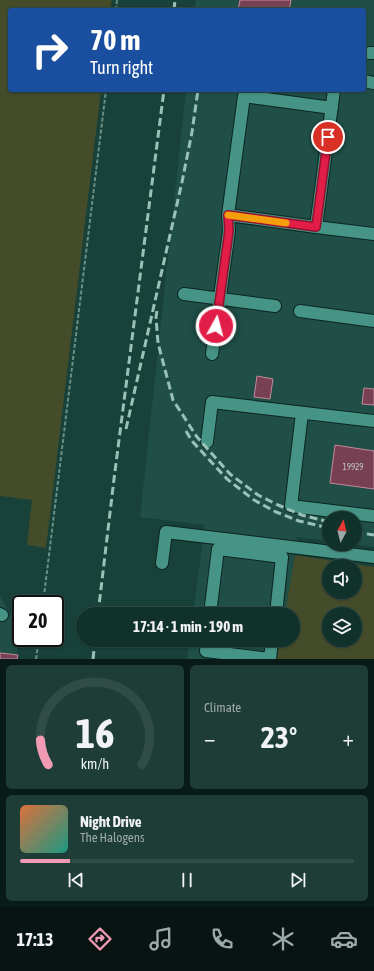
<!DOCTYPE html>
<html lang="en">
<head>
<meta charset="utf-8">
<style>
	:root { --surface:#11312b; --page:#1e3d37; --text:#f1f3f6; --muted:#9ca9a9; --line:#304c47; --accent:#f09ab5 }
	body { margin:0; font-family:"Asap Condensed",sans-serif; background:var(--page); color:var(--text); height:100vh; display:flex; flex-direction:column; font-size:15px; white-space:nowrap }
	* { box-sizing:border-box; margin:0 }
	p { font-size:13px; color:var(--muted) }
	.icon { flex:none; width:22px; height:22px; fill:none; stroke:currentColor; stroke-width:2; stroke-linecap:round; stroke-linejoin:round }
	.map { position:relative; height:659px; overflow:hidden }
	.drawer { display:flex; flex-direction:column; gap:6px; padding:6px; background:#091b18; flex:1 }
	.drawer>* { flex:none }
	.guide { position:absolute; left:8px; top:8px; width:358px; height:84px; border-radius:4px; box-shadow:0 1px 3px #0004,0 0 0 1px var(--line); background:#1a4fa0; color:#fff; overflow:hidden }
	.needle { width:26px; rotate:7deg }
	.controls { position:absolute; left:322px; top:511px; display:grid; gap:8px }
	.controls a { display:grid; place-items:center; width:40px; height:40px; border-radius:50%; background:var(--surface); box-shadow:0 1px 3px #0004,0 0 0 1px var(--line); font-size:20px }
	.speed { position:absolute; left:12px; top:595px; display:flex; gap:8px; font-size:20px; font-weight:700; text-align:center }
	.speed>* { display:grid; place-content:center; width:52px; height:52px; border-radius:50%; background:var(--surface); box-shadow:0 1px 3px #0004,0 0 0 1px var(--line); line-height:1 }
	.speed .limit { border:2px solid #111; border-radius:6px; background:#fff; color:#111 }
	.pin { position:absolute; display:grid; place-items:center; width:34px; height:34px; color:#fff; margin:-17px; border:2px solid #fff; border-radius:50%; box-shadow:0 1px 4px #0007 }
	.me { position:absolute; width:44px; margin:-22px; rotate:7deg; stroke-linejoin:round; filter:drop-shadow(0 0 3px #0008) }
	.turn { display:flex; align-items:center; gap:14px; height:84px; padding:0 16px; font-size:18px }
	.turn .icon { width:52px; height:52px; stroke-width:2.5 }
	.turn b { display:block; font-size:28px; line-height:34px }
	.big { font-size:30px; font-weight:700; line-height:1.1 }
	.drawer .tile { flex:1; display:flex; flex-direction:column; justify-content:center; gap:6px; min-width:0; padding:0 14px; border-radius:6px; background:var(--page) }
	.drawer .dial { align-items:center; gap:0 }
	.dial svg { height:104px; overflow:visible; fill:none; stroke:var(--line); stroke-width:7; stroke-linecap:round; text-anchor:middle }
	.dial text { fill:var(--text); stroke:none }
	.song { display:flex; align-items:center; gap:12px }
	.cover { width:48px; height:48px; border-radius:6px; background:linear-gradient(135deg,hsl(20 70% 55%),hsl(170 70% 35%)) }
	.played { height:4px; border-radius:2px; background:linear-gradient(90deg,var(--accent) 15%,var(--line) 15%) }
	.keys { display:flex; justify-content:space-around; direction:ltr }
	.heat { display:flex; justify-content:space-between; align-items:center; font-size:22px; direction:ltr }
	.drawer .tiles { flex:1; display:grid; gap:6px; grid-template-columns:1fr 1fr }
	.tile:last-child { grid-column:span 2 }
	.trip { position:absolute; left:76px; top:607px; width:224px; height:40px; border-radius:20px; background:var(--surface); box-shadow:0 1px 3px #0004,0 0 0 1px var(--line); font-weight:700; line-height:40px; text-align:center }
	.tabs { display:flex; height:64px; justify-content:space-around; align-items:center; background:#071411; color:var(--muted) }
	.tabs .icon { width:28px; height:28px }
	.tabs .selected { color:var(--accent) }
	.tabs b { font-size:18px; color:var(--text) }
	.map>svg:first-child { display:block }
</style>
</head>
<body>
<div class="map">
<svg width="374" height="659" viewBox="0 0 374 659">
	<rect width="100%" height="100%" fill="#174139"/>
	<path fill="#1f4f47" d="M196 0H374V547L353 544H355V518H329V541L297 537 287 614H193L205 525 140 517 186 90H364V10H194Z
		M0 595 20 634 16 659H0Z
		M190 640H284L281 659H187Z"/>
	<path fill="#444c2a" fill-rule="evenodd" d="M0 0H112L110 10H10V90H101L46 548 27 545 32 500 0 496Z
		M295 555 374 567V659H277L280 640H293V614H285ZM329 566H355V592H329ZM329 614H355V640H329Z"/>
	<path fill="#784153" stroke="#c7899c" d="M240 0H291L289 10H238Z
		M257 376 273 379 270 399 254 397Z
		M364 388 374 389V405L362 404Z
		M335 445 374 451V489L330 483Z
		M0 653 18 655 17 659H0Z"/>
	<g fill="none" stroke-linecap="round" stroke-linejoin="round">
		<g stroke="#0c2520" stroke-width="14">
			<path id="minor" d="M369 53H374
				M364 81 374 83
				M332 108 244 96 228 215 316 227 334 90
				M316 227 374 234
				M184 294 275 306
				M300 311 374 321
				M212 354 229 231 228 215
				M302 413 291 506 374 516
				M207 442 212 402 374 421
				M162 563 166 532 374 557
				M0 614 2 615
				M210 614 218 549 282 557 276 614
				M207 640 206 651 270 659 272 640"/>
		</g>
		<path stroke="#689087" stroke-width="2" stroke-dasharray="4 2" stroke-linecap="butt" d="M116 10 117 0
			M43 604 106 90
			M36 659 39 638"/>
		<use href="#minor" stroke="#469485" stroke-width="12"/>
		<path stroke="#9ac1b8" stroke-width="3" stroke-dasharray="8 4" stroke-linecap="butt" d="M174 10 175 0
			M157 311 156 317 158 343 173 400 197 437 230 474 258 495 278 505 302 515 329 522
			M126 429 182 182 192 132 198 90
			M186 431 192 441 227 479 254 500 276 512 299 521 329 528
			M355 532 374 535
			M98 614 114 479 164 90
			M93 659 95 640"/>
	</g>
	<g fill="none" stroke-linecap="round" stroke-linejoin="round">
		<g stroke="#92132f" stroke-width="10">
			<path id="route" d="M216 326 229 231 228 215 316 227 328 137"/>
		</g>
		<use href="#route" stroke="#e11d48" stroke-width="7"/>
		<path stroke="#f59e0b" stroke-width="7" d="M228 215 286 223"/>
	</g>
	<g text-anchor="middle" stroke-width="4" stroke-linejoin="round" paint-order="stroke">
		<g font-size="9" fill="#bbc9c6">
			<text x="353" y="470">19929</text>
		</g>
	</g>
</svg>
<div class="controls">
<a><svg class="needle" viewBox="-14 -14 28 28"><path d="M0-13l5 13h-10z" fill="#e53935"/><path d="M0 13l5-13h-10z" fill="#9ca9a9"/></svg></a>
<a><svg class="icon" aria-label="sound" viewBox="0 0 24 24"><path d="M4 9h4l5-4v14l-5-4H4zM17 9q2 3 0 6"/></svg></a>
<a><svg class="icon" aria-label="layers" viewBox="0 0 24 24"><path d="M12 4l9 5-9 5-9-5zM3 14l9 5 9-5"/></svg></a>
</div>
<div class="speed"><div class="limit">20</div></div>
<div class="pin" style="left:328px;top:137px;background:#d93025"><svg class="icon" aria-label="arrive" viewBox="0 0 24 24"><path d="M6 21V4h12l-3 4 3 4H6"/></svg></div>
<svg class="me" style="left:216px;top:326px" viewBox="-20 -20 40 40"><circle r="17" fill="#e11d48" stroke="#fff" stroke-width="3"/><path d="M0-11L8 9 0 5-8 9z" fill="#fff"/></svg>
<div class="trip">17:14 · 1 min · 190 m</div>
<div class="guide">
<div class="turn"><svg class="icon" aria-label="right" viewBox="0 0 24 24"><path d="M7 20v-9h11M14 6l5 5-5 5"/></svg><div><b>70 m</b>Turn right</div></div>
</div>
</div>
<section class="drawer">
<div class="tiles">
<div class="tile dial"><svg viewBox="0 0 100 80">
<path d="M14 69A42 42 0 1 1 86 69"/>
<path d="M14 69A42 42 0 0 1 8 50" stroke="#f09ab5"/>
<text x="50" y="56" font-size="32" font-weight="700">16</text>
<text x="50" y="72" font-size="11">km/h</text>
</svg></div>
<div class="tile"><p>Climate</p>
<div class="heat"><a>−</a><b class="big">23°</b><a>+</a></div>
</div>
<div class="tile">
<div class="song"><i class="cover"></i><div><b>Night Drive</b><p>The Halogens</p></div></div>
<div class="played"></div>
<div class="keys"><svg class="icon" aria-label="previous" viewBox="0 0 24 24"><path d="M18 5L8 12l10 7zM5 5v14"/></svg><svg class="icon" aria-label="pause" viewBox="0 0 24 24"><path d="M8 5v14M16 5v14"/></svg><svg class="icon" aria-label="next" viewBox="0 0 24 24"><path d="M6 5l10 7-10 7zM19 5v14"/></svg></div>
</div>
</div>
</section>
<nav class="tabs">
<b>17:13</b>
<svg class="icon selected" aria-label="directions" viewBox="0 0 24 24"><path d="M12 3l9 9-9 9-9-9zM9 14v-3h6M13 9l2 2-2 2"/></svg>
<svg class="icon" aria-label="music" viewBox="0 0 24 24"><path d="M9 18V5l10-2v13"/><circle cx="6" cy="18" r="3"/><circle cx="16" cy="16" r="3"/></svg>
<svg class="icon" aria-label="phone" viewBox="0 0 24 24"><path d="M5 4h4l2 5-3 2q2 4 5 5l2-3 5 2v4C11 20 4 13 5 4z"/></svg>
<svg class="icon" aria-label="climate" viewBox="0 0 24 24"><path d="M12 3v18M4 7l16 10M4 17L20 7"/></svg>
<svg class="icon" aria-label="car" viewBox="0 0 24 24"><path d="M5 17H2v-5l4-1 3-4h7l3 4 3 1v5h-3M9 17h6M6 11h13"/><circle cx="7" cy="17" r="2"/><circle cx="17" cy="17" r="2"/></svg>
</nav>
</body>
</html>
